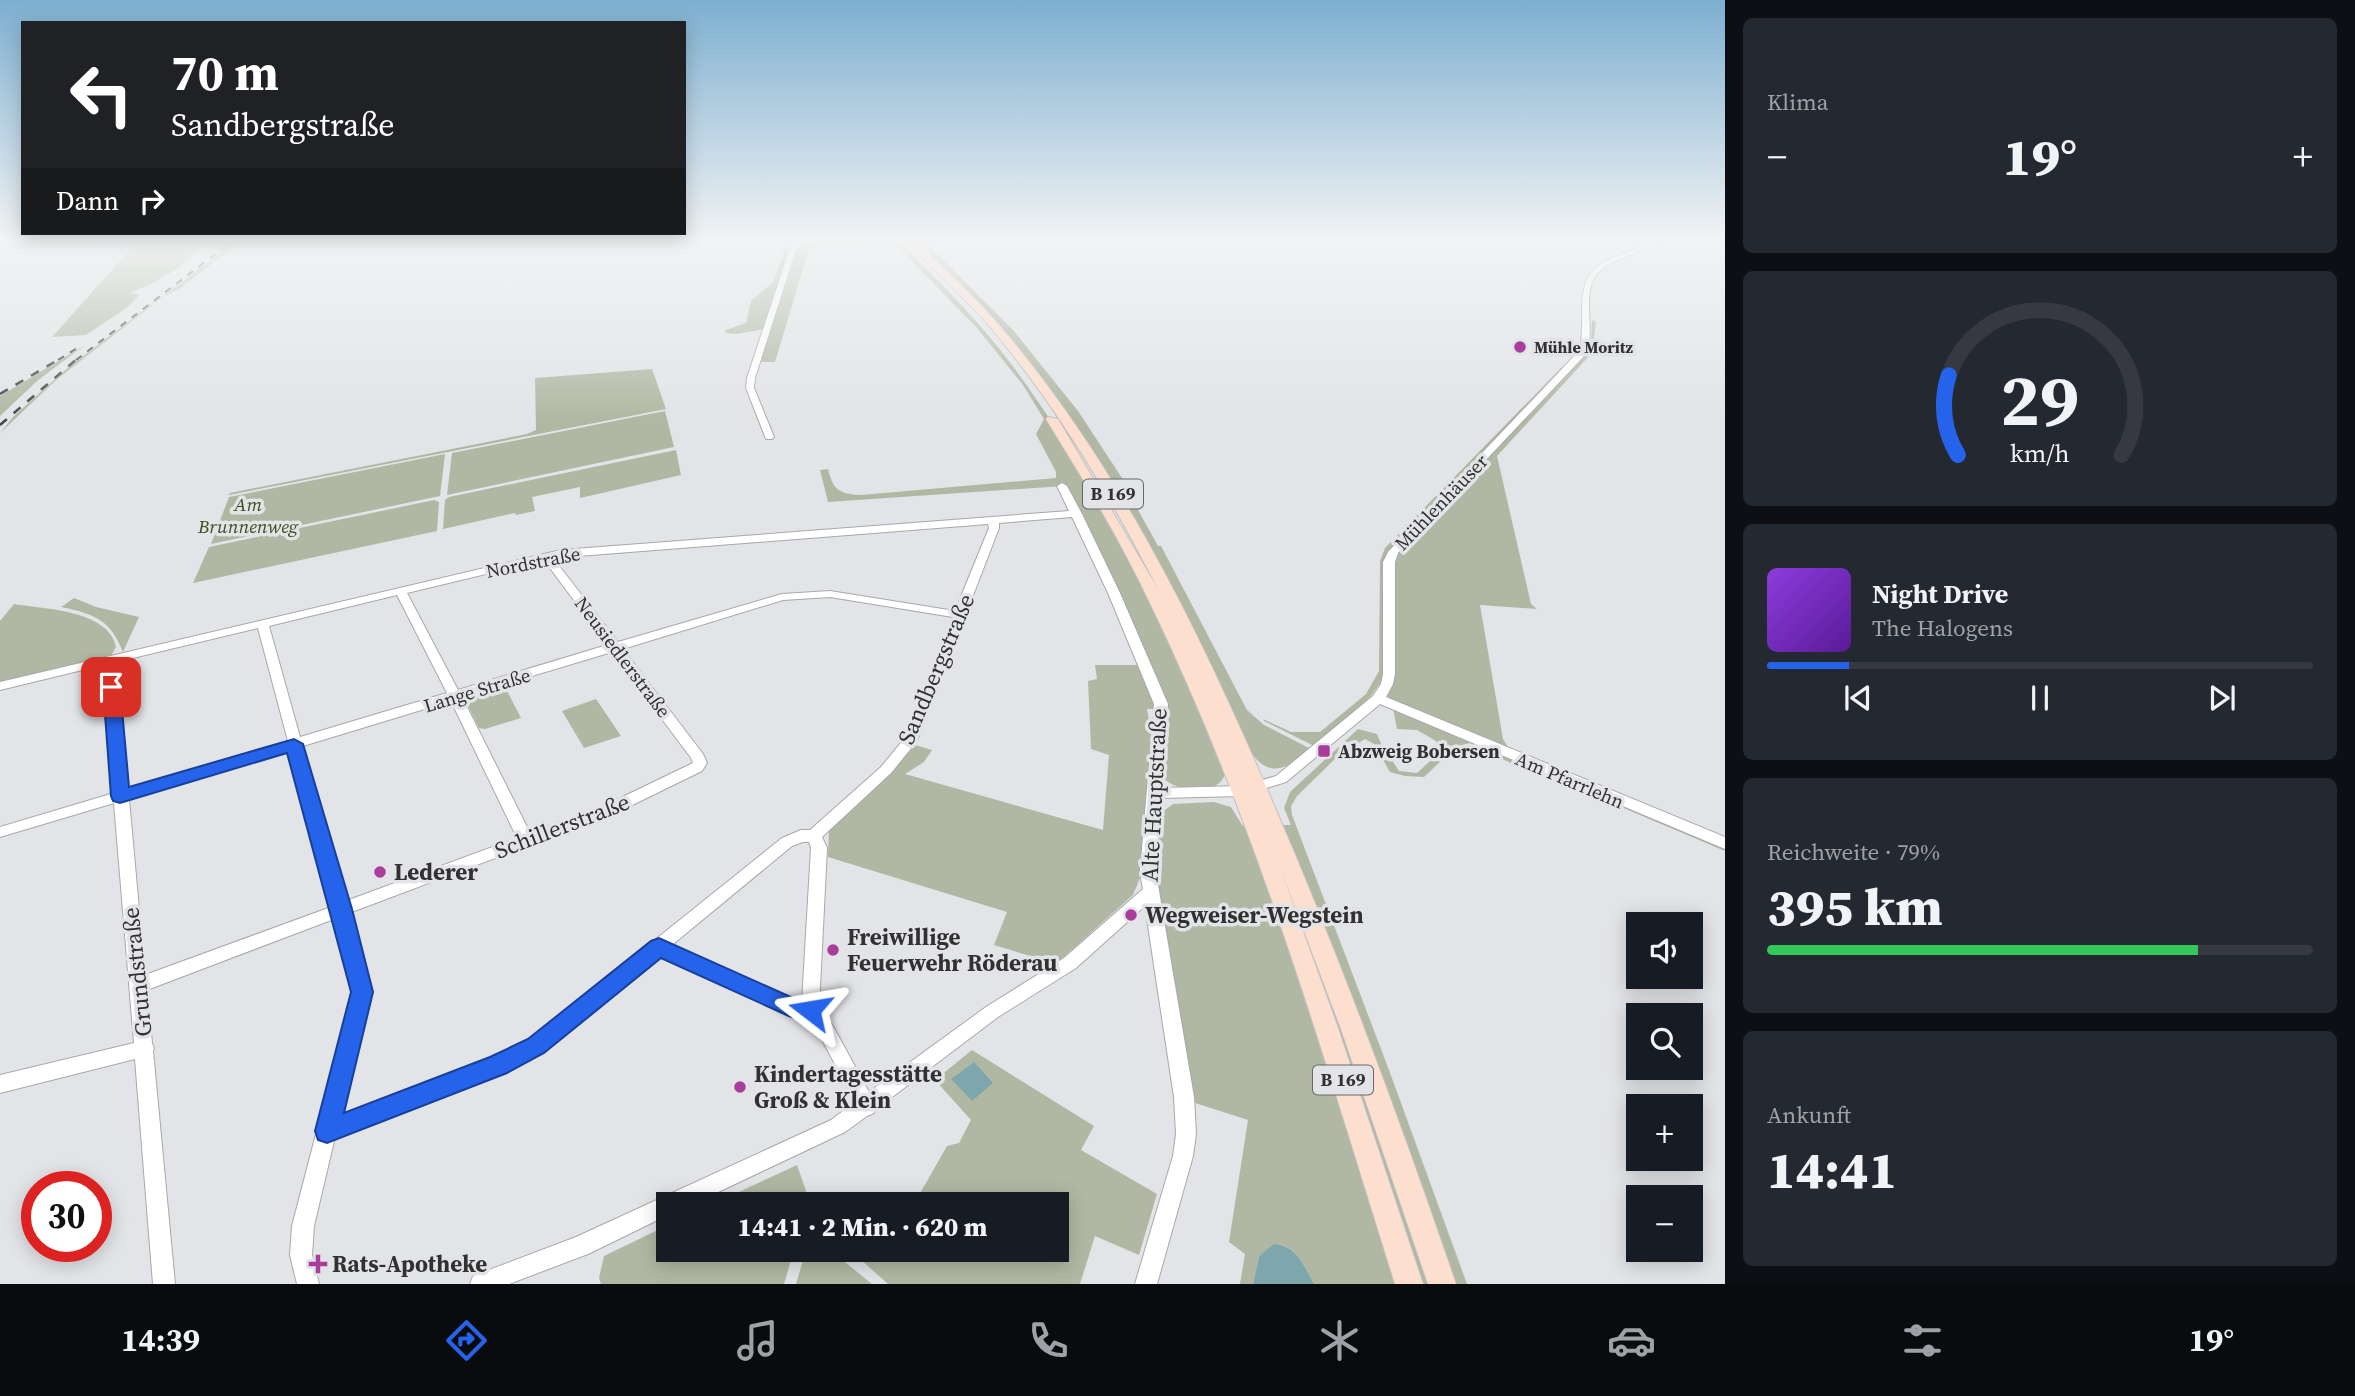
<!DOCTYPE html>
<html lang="de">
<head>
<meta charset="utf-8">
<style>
	:root { --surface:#171b24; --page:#242831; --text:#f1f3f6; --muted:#9ea1a6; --line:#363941; --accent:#2563eb }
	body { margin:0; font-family:"Source Serif 4",serif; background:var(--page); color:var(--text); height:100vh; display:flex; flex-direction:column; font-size:26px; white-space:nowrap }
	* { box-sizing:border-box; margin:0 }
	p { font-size:23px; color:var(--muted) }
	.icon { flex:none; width:38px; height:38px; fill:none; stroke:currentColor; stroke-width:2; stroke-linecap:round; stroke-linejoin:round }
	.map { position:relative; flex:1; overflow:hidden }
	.details { display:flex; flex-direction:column; gap:18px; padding:18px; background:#0d0f14; width:630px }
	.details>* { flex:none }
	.banner { position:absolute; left:21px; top:21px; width:665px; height:214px; border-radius:0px; box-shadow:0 4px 18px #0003; background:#202124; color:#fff; overflow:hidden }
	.controls { position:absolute; left:1626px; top:912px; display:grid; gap:14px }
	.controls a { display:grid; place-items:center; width:77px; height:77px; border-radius:0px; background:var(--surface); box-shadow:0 4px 18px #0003; font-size:35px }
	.speed { position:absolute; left:21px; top:1171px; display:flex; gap:14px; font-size:35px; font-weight:700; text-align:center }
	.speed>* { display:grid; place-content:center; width:91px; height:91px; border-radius:50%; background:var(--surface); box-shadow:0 4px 18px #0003; line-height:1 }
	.speed .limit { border:10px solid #d22; background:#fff; color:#111 }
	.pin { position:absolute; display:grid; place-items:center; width:60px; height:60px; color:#fff; margin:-30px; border-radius:14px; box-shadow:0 4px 10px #0006 }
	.me { position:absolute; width:77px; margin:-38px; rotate:284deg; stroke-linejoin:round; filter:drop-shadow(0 0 5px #0008) }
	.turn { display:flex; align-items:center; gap:24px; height:147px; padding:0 35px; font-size:32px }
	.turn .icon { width:91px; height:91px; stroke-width:2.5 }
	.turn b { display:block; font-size:49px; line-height:60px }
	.then { display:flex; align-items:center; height:66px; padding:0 35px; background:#0003; gap:14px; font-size:26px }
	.big { font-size:52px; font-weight:800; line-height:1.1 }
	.details .widget { flex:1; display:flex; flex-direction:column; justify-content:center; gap:10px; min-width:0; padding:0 24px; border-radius:10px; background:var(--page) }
	.details .dial { align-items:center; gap:0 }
	.dial svg { height:182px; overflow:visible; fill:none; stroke:var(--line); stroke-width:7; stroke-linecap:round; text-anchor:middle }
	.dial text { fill:var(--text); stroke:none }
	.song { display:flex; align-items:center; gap:21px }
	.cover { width:84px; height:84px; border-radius:10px; background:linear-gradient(135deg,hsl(270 70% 55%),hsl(270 70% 35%)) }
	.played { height:7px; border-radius:4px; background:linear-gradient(90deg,var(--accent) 15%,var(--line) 15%) }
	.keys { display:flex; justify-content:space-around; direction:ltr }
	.heat { display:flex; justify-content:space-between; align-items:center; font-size:38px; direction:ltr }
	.charge { height:10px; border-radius:5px; background:linear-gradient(90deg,#34c759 79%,var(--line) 0) }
	.trip { position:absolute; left:656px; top:1192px; width:413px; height:70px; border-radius:0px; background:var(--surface); box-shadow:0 4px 18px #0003; font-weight:800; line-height:70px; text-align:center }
	.tab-bar { display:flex; height:112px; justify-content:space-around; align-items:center; background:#090b0e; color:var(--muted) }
	.tab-bar .icon { width:49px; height:49px }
	.tab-bar .selected { color:var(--accent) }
	.tab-bar b { font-size:32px; color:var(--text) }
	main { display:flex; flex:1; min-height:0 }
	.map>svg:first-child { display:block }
</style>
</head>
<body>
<main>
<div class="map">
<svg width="1725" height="1284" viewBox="0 0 1725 1284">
	<rect width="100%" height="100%" fill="#e3e4e7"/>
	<path fill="#b0b8a3" d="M98 240H206L180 267 151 284 129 293 139 295 128 307 86 335 52 337 136 243 128 241 90 244Z
		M238 240H243L179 289 164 296 56 380 0 433 14 416 71 365Z
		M834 240H898C938 280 978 320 1012 365 1104 488 1167 632 1225 773 1220 797 1176 792 1163 778L1168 713 1162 688 1119 592 1064 486 828 502 820 470 828 469C833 490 839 494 861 495L1056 478V472L1036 434 1044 419 1023 385 977 328 893 242 816 246 809 249 775 362H760L796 251 803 245Z
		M914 240H923L1013 330 1078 411 1141 507 1137 508 1158 546H1161L1247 710 1264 725 1311 749C1291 765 1272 781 1252 754L1200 642 1161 566 1063 409Z
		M783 248 790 250 764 329 737 334 725 333 726 330 746 323 751 301 773 282 784 253 780 249Z
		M1592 320 1596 321 1592 353 1497 456 1531 604 1537 609 1480 605 1503 739 1511 752 1395 702 1387 696 1395 673V560L1398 553 1587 353 1591 345Z
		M85 345 37 381 0 416V396Z
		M1564 365 1567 366 1388 551 1385 566 1384 672 1381 682 1370 697 1314 746 1264 721 1263 719 1291 732H1320L1366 694 1379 671 1380 561 1385 548Z
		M652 369 666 409 229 495 230 493 527 434 536 430 535 378Z
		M665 411 674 447 447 495 452 453Z
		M676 450 681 475 580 498V487L532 497 535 511 516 515 515 513 443 529 445 500 449 497Z
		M445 454 440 496 211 544 229 497Z
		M434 500 439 502 437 531 193 583 209 547Z
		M74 598 96 607 139 617 123 652C111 621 96 614 61 607Z
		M14 604C44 609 109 610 116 647L111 656 0 684V621Z
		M1095 665H1138L1155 709H1147L1150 725 1154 726 1140 878 1133 895 1056 964 994 945 1007 912 828 857 829 830 893 771 915 745 932 750 924 762 905 774 1103 830 1109 755 1091 749 1088 681 1097 679Z
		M505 687 521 718 485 729 479 728 466 702 471 697Z
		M596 699 621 736 584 748 562 711Z
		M1393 708 1516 760 1537 772 1568 781 1725 847V851L1574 787 1529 772 1470 743 1450 748 1441 761 1424 777 1405 776 1390 772 1374 744 1365 739 1338 756 1297 796 1291 806 1292 815 1389 1070 1467 1284H1454L1327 934 1283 825H1291L1284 808 1290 792 1358 729 1377 734 1387 758 1392 760 1399 771 1417 773 1439 753 1436 741 1417 730 1397 729Z
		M1214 802 1231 807 1242 825 1246 826 1267 878 1399 1284H1314C1304 1266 1297 1245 1275 1244L1259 1256 1253 1284H1240L1245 1254 1229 1242 1248 1120 1192 1102 1155 877V847L1161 813 1173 804Z
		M1266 825 1309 936 1429 1284H1423L1353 1074 1262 826Z
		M972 1050 1094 1126 1081 1150 1157 1194 1139 1255 1095 1236 1080 1284H888L850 1250H1057V1204H914L947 1146 959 1143 971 1120 935 1080Z
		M797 1165 806 1191V1204H713Z
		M668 1225V1250H794L784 1284H601L599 1278 604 1256Z
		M806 1250H830L872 1284H796Z"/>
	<path fill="#7da7ac" d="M974 1062 993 1083 972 1101 951 1079Z
		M1274 1244C1297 1245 1304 1266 1314 1284H1253L1259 1256Z"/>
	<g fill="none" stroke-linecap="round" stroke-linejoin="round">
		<g stroke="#a7a8aa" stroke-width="2">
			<path id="minor" d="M28 240H42L0 249V245Z
				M826 240 803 245 796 249 755 378 754 388 774 437 772 439H766L746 388 747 378 790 248 801 241Z
				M1653 240H1660C1643 255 1618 255 1601 270 1578 290 1597 328 1586 354L1398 553 1395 562V674L1393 684 1386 697 1725 837V849L1380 704 1286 782 1241 796 1161 798 1156 873 1194 1097 1196 1134 1193 1156 1157 1284H1135L1173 1156 1176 1134 1174 1097 1145 906 1076 968 998 1017 875 1110 874 1113 867 1116 845 1132 693 1204H668V1215L588 1254 509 1284H470L473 1276 576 1237 831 1120 855 1102 821 1038 805 1017 785 1013 660 955 542 1052 505 1071 335 1137 314 1226 312 1255 319 1284H297L290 1255 292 1226 353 992 334 919 147 990 152 1043 154 1048 153 1051 175 1284H153L135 1059 0 1093V1075L134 1043 114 803 0 837V827L114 793 103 665 0 690V682L561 550 1069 511 1057 486 1062 483 1067 486 1082 514 1120 593 1168 704 1162 788 1241 786 1276 776 1373 696 1381 684 1383 674V562L1388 552 1579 351C1588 322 1571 282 1602 263 1618 254 1637 251 1653 240ZM1072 517 1108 593 1154 704 1140 873 1143 889 1064 958 986 1007 869 1092 833 1026 819 1008 827 848 822 837 891 773 917 741 999 528V523ZM988 524 989 528 955 611 830 591 782 594 618 642 553 558ZM544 560 607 645 458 690 407 593ZM397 595 447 693 300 737 269 626ZM830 597 953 617 904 739 881 767 810 830H801L782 838 530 1040 491 1059 340 1117 371 992 349 913 618 812 702 771 707 763 703 754 623 649 783 600ZM258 628 288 741 128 788 116 662ZM612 652 691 758 693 763 608 804 530 833 462 697ZM451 701 517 838 346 901 303 746ZM290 750 331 907 145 975 129 799ZM803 842H809L811 848 802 1002 793 1001 672 945 792 846Z"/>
		</g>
		<g stroke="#c1c1c2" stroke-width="2">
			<path id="major" d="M906 240H915C943 268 973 295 999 325 1121 467 1203 639 1276 810 1343 965 1401 1124 1456 1284H1428L1341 1029 1278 862 1337 1025 1423 1284H1395C1323 1054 1256 821 1150 603 1120 539 1083 479 1046 419L1048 417 1058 419 1158 589C1111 497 1058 408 991 328 965 297 933 271 906 240Z"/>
		</g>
		<use href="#minor" fill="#fff" fill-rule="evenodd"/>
		<use href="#major" fill="#fddfd0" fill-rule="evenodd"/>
		<path stroke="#444445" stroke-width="2" stroke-dasharray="7 7" stroke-linecap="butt" d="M58 360 79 347
			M76 360 234 240"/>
		<path stroke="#444445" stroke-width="2.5" stroke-dasharray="9 9" stroke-linecap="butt" d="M0 394 61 358
			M0 425 78 358"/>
	</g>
	<linearGradient id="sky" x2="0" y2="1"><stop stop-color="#7dafd0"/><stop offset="0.57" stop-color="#f2f3f4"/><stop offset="1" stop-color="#f2f3f4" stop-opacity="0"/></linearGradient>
	<rect width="1725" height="420" fill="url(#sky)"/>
	<path fill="#2563eb" stroke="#184099" stroke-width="2" d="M111 681 120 687 129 787 294 739 303 744 352 909 373 992 344 1113 490 1057 528 1039 651 941 659 938 793 998 818 1003 822 1010 818 1017 810 1020 791 1017 661 958 544 1053 507 1073 327 1143 318 1140 315 1131 351 992 287 753 120 803 113 801 111 796 103 687Z"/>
	<g fill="#a93d9c" stroke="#e3e4e7" stroke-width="2.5">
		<circle cx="1520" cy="347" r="7"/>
		<rect x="1317" y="744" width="14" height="14" rx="3.5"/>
		<circle cx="380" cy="872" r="7"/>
		<circle cx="1131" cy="915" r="7"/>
		<circle cx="833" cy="950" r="7"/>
		<circle cx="740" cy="1087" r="7"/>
		<path d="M314.5 1253.5h7v7h7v7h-7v7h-7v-7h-7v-7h7z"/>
	</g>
	<g text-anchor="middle" stroke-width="7" stroke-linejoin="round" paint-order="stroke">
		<g font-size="16" font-weight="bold" fill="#313132" stroke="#e3e4e7" text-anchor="start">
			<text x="1534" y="353">Mühle Moritz</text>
		</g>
		<g fill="#e3e4e7" stroke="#666768" stroke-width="2">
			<rect x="1083" y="479.5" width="60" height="29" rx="5"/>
			<rect x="1313" y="1065.5" width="60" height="29" rx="5"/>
		</g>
		<g font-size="18" font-weight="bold" fill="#313132">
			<text x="1113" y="500">B 169</text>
			<text x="1343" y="1086">B 169</text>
		</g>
		<g font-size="19" fill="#313132" stroke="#e3e4e7">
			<text transform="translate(1441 502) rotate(-46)" y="7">Mühlenhäuser</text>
			<text transform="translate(533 562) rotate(-11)" y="7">Nordstraße</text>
			<text transform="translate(623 657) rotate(53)" y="7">Neusiedlerstraße</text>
			<text transform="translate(477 690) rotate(-17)" y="7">Lange Straße</text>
			<text transform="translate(1570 780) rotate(23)" y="7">Am Pfarrlehn</text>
		</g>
		<g font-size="19" font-style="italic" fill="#3e4e1c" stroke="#e3e4e7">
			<text x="248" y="511">Am<tspan x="248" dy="22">Brunnenweg</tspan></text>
		</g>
		<g font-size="19" font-weight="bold" fill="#313132" stroke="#e3e4e7" text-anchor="start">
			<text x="1338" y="758">Abzweig Bobersen</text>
		</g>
		<g font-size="23" fill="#313132" stroke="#e3e4e7">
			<text transform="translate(936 669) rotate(-67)" y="8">Sandbergstraße</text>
			<text transform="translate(1154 795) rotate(-87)" y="8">Alte Hauptstraße</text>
			<text transform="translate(562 826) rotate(-21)" y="8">Schillerstraße</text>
			<text transform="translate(137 972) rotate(-96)" y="8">Grundstraße</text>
		</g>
		<g font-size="23" font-weight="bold" fill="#313132" stroke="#e3e4e7" text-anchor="start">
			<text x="394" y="880">Lederer</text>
			<text x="1145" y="923">Wegweiser-Wegstein</text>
			<text x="847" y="945">Freiwillige<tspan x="847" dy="26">Feuerwehr Röderau</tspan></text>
			<text x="754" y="1082">Kindertagesstätte<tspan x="754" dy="26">Groß &amp; Klein</tspan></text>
			<text x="332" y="1272">Rats-Apotheke</text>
		</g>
	</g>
</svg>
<div class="controls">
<a><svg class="icon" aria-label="sound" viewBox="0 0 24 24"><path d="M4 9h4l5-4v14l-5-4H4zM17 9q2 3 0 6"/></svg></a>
<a><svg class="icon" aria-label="search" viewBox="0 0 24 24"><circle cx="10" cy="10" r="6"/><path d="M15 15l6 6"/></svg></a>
<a>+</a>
<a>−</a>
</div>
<div class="speed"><div class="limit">30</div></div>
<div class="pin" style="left:111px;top:687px;background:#d93025"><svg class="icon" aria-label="arrive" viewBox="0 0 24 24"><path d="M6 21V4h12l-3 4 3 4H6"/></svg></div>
<svg class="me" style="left:810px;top:1010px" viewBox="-20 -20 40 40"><path d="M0-17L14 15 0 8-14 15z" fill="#2563eb" stroke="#fff" stroke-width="4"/></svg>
<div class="trip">14:41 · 2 Min. · 620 m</div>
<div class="banner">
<div class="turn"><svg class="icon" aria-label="left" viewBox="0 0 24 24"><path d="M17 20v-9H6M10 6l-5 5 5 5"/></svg><div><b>70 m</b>Sandbergstraße</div></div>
<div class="then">Dann<svg class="icon" aria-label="right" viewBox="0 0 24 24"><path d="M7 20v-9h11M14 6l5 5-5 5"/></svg></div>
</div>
</div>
<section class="details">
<div class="widget"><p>Klima</p>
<div class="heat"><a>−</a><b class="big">19°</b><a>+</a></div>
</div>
<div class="widget dial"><svg viewBox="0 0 100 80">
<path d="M14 69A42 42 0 1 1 86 69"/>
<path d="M14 69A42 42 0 0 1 10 34" stroke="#2563eb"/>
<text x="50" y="56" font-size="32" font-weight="700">29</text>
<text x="50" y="72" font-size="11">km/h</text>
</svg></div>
<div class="widget">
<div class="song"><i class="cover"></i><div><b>Night Drive</b><p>The Halogens</p></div></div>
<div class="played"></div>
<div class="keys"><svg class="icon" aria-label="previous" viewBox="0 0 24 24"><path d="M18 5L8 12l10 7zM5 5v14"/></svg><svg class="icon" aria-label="pause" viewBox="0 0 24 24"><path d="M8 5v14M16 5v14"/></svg><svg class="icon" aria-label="next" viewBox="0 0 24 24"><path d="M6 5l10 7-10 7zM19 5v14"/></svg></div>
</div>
<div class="widget"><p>Reichweite · 79%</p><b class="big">395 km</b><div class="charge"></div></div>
<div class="widget"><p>Ankunft</p><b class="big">14:41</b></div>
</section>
</main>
<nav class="tab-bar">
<b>14:39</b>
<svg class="icon selected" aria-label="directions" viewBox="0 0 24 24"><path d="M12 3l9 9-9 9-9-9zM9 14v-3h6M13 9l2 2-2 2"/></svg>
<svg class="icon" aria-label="music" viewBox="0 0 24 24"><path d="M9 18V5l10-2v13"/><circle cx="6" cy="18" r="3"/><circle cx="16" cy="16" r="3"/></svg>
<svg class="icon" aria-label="phone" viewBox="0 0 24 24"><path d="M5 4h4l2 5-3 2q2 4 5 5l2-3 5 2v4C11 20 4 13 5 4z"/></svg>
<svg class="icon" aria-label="climate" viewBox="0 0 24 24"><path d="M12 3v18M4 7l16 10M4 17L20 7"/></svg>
<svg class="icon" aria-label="car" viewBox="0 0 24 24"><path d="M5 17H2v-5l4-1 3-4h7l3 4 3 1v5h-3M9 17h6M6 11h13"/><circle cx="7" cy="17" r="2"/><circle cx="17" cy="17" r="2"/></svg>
<svg class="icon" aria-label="filters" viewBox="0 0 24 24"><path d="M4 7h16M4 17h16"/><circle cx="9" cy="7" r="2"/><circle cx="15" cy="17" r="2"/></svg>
<b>19°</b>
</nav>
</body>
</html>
